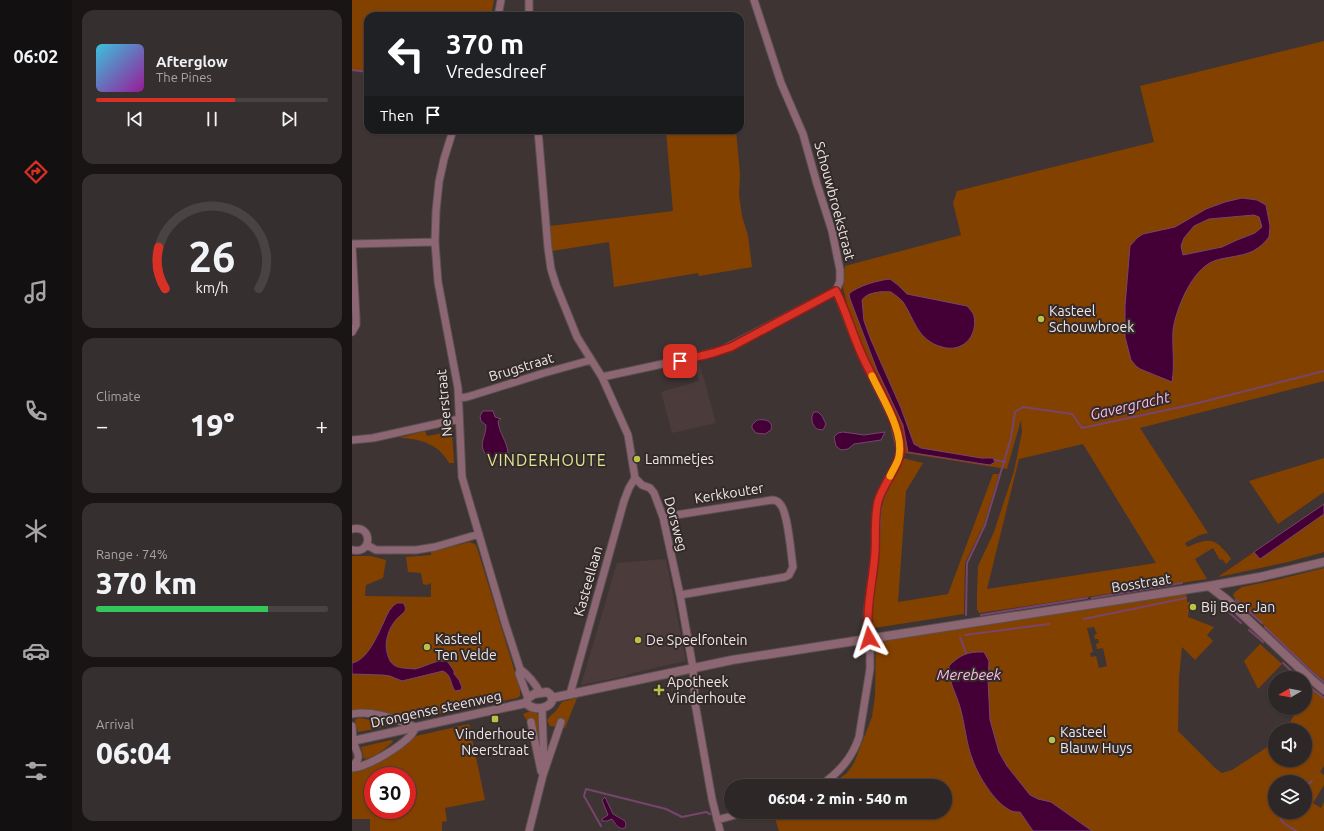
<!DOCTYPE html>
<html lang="en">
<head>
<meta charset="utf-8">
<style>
	:root { --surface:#2e2727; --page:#362f2f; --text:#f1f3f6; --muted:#a7a5a7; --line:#494444; --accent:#d93025 }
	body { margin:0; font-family:Ubuntu,sans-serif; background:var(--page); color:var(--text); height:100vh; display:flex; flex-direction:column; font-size:15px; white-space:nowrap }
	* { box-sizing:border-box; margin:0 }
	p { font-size:13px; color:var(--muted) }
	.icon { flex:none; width:22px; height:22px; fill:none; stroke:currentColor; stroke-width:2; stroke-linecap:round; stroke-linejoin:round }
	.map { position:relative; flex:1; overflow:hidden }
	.sheet { display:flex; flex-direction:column; gap:10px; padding:10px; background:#191515; width:280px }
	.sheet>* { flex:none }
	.hud { position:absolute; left:12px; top:12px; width:380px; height:122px; border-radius:12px; box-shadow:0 1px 3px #0004,0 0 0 1px var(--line); background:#202124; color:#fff; overflow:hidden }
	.needle { width:26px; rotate:261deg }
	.controls { position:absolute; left:916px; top:671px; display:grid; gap:8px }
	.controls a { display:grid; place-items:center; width:44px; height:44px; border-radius:50%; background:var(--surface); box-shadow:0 1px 3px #0004,0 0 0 1px var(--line); font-size:20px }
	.speed { position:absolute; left:12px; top:767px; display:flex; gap:8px; font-size:20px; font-weight:700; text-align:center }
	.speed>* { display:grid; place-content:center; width:52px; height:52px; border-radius:50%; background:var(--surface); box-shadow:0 1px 3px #0004,0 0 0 1px var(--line); line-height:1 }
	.speed .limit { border:6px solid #d22; background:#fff; color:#111 }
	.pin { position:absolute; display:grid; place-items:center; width:34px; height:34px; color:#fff; margin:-17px; border-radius:8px; box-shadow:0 2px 6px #0006 }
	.me { position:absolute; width:44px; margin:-22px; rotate:354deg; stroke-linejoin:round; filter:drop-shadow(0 0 3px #0008) }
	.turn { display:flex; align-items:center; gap:14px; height:84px; padding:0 16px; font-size:18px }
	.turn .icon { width:52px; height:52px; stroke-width:2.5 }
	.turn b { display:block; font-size:28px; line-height:34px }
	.then { display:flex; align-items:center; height:38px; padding:0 16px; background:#0003; gap:8px; font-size:15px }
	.big { font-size:30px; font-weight:800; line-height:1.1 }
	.sheet .card { flex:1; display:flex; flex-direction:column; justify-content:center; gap:6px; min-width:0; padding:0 14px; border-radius:12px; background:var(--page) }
	.sheet .dial { align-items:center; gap:0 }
	.dial svg { height:104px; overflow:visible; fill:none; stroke:var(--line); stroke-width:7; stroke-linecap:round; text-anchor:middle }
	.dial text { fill:var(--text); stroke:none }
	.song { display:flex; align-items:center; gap:12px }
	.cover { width:48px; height:48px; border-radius:6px; background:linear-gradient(135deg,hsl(190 70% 55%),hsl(300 70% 35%)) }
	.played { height:4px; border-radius:2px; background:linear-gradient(90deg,var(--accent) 60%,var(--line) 60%) }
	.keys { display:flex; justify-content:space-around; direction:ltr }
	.heat { display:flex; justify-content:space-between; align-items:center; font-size:22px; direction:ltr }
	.charge { height:6px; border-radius:3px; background:linear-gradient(90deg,#34c759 74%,var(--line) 0) }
	.trip { position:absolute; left:372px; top:779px; width:228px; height:40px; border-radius:20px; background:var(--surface); box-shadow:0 1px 3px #0004,0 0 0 1px var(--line); font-weight:800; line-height:40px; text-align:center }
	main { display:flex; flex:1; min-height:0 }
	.tab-bar { display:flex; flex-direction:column; width:72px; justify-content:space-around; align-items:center; background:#121010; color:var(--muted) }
	.tab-bar .icon { width:28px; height:28px }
	.tab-bar .current { color:var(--accent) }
	.tab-bar b { font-size:18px; color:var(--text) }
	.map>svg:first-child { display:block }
</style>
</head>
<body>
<main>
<nav class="tab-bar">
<b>06:02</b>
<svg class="icon current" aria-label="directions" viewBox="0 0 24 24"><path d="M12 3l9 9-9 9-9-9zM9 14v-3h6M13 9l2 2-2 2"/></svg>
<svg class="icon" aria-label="music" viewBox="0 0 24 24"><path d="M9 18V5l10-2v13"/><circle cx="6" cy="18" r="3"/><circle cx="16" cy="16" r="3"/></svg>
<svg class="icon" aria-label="phone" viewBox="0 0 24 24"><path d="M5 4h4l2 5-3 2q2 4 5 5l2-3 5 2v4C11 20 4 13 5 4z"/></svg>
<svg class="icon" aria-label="climate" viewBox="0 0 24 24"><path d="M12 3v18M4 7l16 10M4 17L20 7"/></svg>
<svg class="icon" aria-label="car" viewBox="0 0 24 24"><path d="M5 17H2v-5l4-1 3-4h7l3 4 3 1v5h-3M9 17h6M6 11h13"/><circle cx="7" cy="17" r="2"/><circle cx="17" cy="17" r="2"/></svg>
<svg class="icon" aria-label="filters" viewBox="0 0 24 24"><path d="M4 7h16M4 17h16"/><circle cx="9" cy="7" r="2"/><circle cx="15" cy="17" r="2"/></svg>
</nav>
<section class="sheet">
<div class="card">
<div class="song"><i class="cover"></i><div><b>Afterglow</b><p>The Pines</p></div></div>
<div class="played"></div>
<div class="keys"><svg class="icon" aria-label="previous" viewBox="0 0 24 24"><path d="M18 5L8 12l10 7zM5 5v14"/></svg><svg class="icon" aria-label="pause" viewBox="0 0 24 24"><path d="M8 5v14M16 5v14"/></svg><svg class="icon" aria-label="next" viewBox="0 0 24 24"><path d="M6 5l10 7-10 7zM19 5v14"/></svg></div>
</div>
<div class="card dial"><svg viewBox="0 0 100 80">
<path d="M14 69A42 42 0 1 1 86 69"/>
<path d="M14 69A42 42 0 0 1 9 37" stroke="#d93025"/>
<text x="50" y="56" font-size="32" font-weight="700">26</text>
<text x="50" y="72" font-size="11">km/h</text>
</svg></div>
<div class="card"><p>Climate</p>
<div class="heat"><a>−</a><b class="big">19°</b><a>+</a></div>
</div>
<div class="card"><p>Range · 74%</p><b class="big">370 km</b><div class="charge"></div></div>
<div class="card"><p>Arrival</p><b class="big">06:04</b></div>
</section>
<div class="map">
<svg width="972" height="831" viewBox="0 0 972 831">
	<rect width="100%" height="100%" fill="#3e3434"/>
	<path fill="#4c3b3b" d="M347 361 364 423 320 433 309 392 347 381 342 362Z
		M314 559 334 661 276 674 274 676 229 685 265 563Z"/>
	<path fill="#834100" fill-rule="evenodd" d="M0 0H142L139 16H16V72L0 71Z
		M972 41V381L788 428 856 533 848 535 833 543 835 547C849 542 859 535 871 549 874 552 877 555 879 559L874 564 870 559 868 560 861 548 843 559 855 579 627 613 625 609V594L626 566 642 532 662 471 670 432 669 420 655 469 553 453 547 421 513 353 498 315 491 288 493 266 609 235 601 203 605 191 802 142 788 86ZM731 444 804 563 635 589 667 459Z
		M321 130H384L388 174 387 195 390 216 396 236 400 267 347 276 346 273 262 287 257 242 200 251 198 226 321 211 314 131Z
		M101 425 100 433 102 463H97C87 444 67 438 47 438L73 431 75 436 96 432 95 426Z
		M551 458 571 463 554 491 546 602 596 594 641 474H647L632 524 613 563 612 614 522 628C517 605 524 584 526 561 528 541 526 515 533 497 538 484 545 471 551 458Z
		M972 458V492L926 524 897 481Z
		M972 514V552L936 562 866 577 902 552 908 559Z
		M118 542 124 545 126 551 162 669 168 690V696L165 698 58 720 25 713 0 711V556H19L34 560 31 578 14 585 13 596 79 597V583L75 585 71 584 69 573 56 572 54 557 79 555V552Z
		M972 568V680L965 675 883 599 881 595 883 592 890 587 928 579Z
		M834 593 835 602H838L836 617 862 627 855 635 861 641 843 660 830 647 827 677 826 731 863 768 870 773 880 770 923 742V760H953V730H934L946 708H953V695L958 686 972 697V766L968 772 972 775V785L961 803 969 808 972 802V831H427L421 812H593V786H477L495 773 502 763 520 717 523 696 524 642ZM742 627 745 634 742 635 743 639H746L747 643 744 644 745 649 751 648 755 666 747 668 744 656 739 657 738 653 741 652 735 628ZM923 782H953V812H923Z
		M908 644 930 664 906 689 892 661Z
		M225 698 213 728 198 726 195 721 197 717 203 712 210 702Z
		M178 711 184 713 188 718V754L182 721 180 720 175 721 171 714Z
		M7 718 31 722 34 725 32 727 6 732 3 721 4 719Z
		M117 724 133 800 93 808 95 821 90 822V831H18V819H0V771L7 770 29 760 64 736ZM21 776H55V810H21Z
		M39 740 41 741 40 743C32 749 22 758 12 759L9 747Z"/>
	<path fill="#440036" stroke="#77456b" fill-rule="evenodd" d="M890 198 905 200 914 205 918 226 917 237C914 241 910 245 906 248 894 257 876 256 862 261 840 269 824 309 821 330 820 348 823 365 820 382L788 369 784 366 779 360 773 337V306L778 246 785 238 791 234 823 227 854 209 873 202ZM902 215 907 217 910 227 903 233 885 240 870 247 831 255 829 246 832 238 842 226 857 219Z
		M538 279 546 285 555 294 615 306C618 309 621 313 622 316 626 337 610 353 590 347 565 340 563 320 551 302 548 298 543 295 539 292 530 291 515 292 510 300L512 321 519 340 549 408 562 444 569 448 629 458H641L643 462 638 465 631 464 556 452 551 425 525 370 498 299 497 294C505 286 527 280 538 279Z
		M131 411H141L143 417 149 419 146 421C147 433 155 441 156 453L151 461C145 462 141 462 137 458 124 445 134 439 134 425L129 421 128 416Z
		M462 412H466L470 416 474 424 471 430 465 429C460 425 458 418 462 412Z
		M405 420C412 419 422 420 419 430L413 434 404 433 400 428V425Z
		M491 432 512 435 533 432 529 440 502 444 496 449 489 450 484 446 482 437 486 433Z
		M972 504V514L908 559 902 552Z
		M45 603H51C58 612 48 614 44 620 37 627 32 643 35 652 37 662 41 667 51 668 55 668 59 669 63 669 73 667 86 658 96 662L102 671V674L107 680 110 687 109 690 103 691C98 684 100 675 91 671L50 681 38 676 30 675 0 674V663C18 660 29 626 37 611L41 606Z
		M625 652H632L637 661 636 680 638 720 647 752 655 766 678 795 686 799 699 802 740 831H681L668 812C664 812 660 812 656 809 642 801 627 777 621 761 614 744 613 724 608 707 604 693 596 681 597 666 606 657 612 653 625 652Z
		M253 797 261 814 273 821 274 824 273 828C266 830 264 824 260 819L255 821H250V819L256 815 250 800Z"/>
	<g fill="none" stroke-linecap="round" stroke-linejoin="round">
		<path stroke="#77456b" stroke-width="2" d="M0 70 16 72
			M643 460 653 462
			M740 598 830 583
			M884 600 910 623
			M872 608 889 623
			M614 615 615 563 633 525 659 438 663 412 671 407 720 414 730 428 838 405 972 371
			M629 615 735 598
			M732 619 834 598
			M913 627 960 672 972 682
			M897 630 911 642
			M613 635 697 624
			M608 637 614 653
			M931 663 947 678
			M956 686 972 698
			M953 788 960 781
			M930 812 928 815C928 823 938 827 944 831
			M249 826 232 796 234 789 314 809 330 817 354 812 358 814"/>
		<g stroke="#5a5050" stroke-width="9">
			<path id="minor" d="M177 0V16
				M402 0 429 83 451 134 465 184 480 231 488 270V281L484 291
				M146 16 149 0
				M101 130 92 159 87 182 84 211 83 242 86 282 106 388 110 477 153 623 168 669 167 674 176 698
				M186 130 196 248 199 269 204 285 225 337 250 377 276 435 283 478 290 485 298 488 302 493 311 517 328 595 341 668 343 703 360 799 368 831
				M0 244 83 242
				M0 246 4 317V325L0 332
				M250 377 343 357 370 350 484 291
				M107 398 115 397 192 373 239 360
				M0 440 21 438 107 419
				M311 517 420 500C423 500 426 501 428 504 436 512 439 554 441 567L437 575 433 577 328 595
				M0 529C21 524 21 555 0 550
				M15 545 24 550H64L83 547 127 534
				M168 669C175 674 184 684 188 693
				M218 694 272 501 277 488 283 478
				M190 708 192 765
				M0 714C22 710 44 720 64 727 62 730 61 733 59 735 48 747 16 767 0 768
				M179 722 189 771
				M0 726C1 731 0 735 1 740 2 751 13 756 0 766
				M468 786C486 773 500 759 507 737L518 669V649L515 614 523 554 526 503 534 483 545 463 548 454V449L542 421 509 354 484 291
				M365 820 394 812
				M177 831 191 775 209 722"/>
		</g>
		<g stroke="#5a5050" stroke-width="10">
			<path id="tertiary" d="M857 586 874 599 959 679 972 690
				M195 692C211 702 186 716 174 703L176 698 182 694Z
				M200 698 380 660 857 586 908 577 972 562
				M0 741 174 703"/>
		</g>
		<use href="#minor" stroke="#8d6673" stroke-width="7"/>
		<use href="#tertiary" stroke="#8d6673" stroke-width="8"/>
	</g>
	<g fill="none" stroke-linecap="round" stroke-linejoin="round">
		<g stroke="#8d1f18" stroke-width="10">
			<path id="route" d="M328 361 361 353 379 347 484 291C494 311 500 333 509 353 520 380 552 426 548 454 545 469 531 485 526 501 522 518 524 536 523 553 521 582 513 609 517 638"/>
		</g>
		<use href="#route" stroke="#d93025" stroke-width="7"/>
		<path stroke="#f59e0b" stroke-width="7" d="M520 376C530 398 552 431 547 456 546 463 541 469 538 476"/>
	</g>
	<g fill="#b9c146" stroke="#342a2a" stroke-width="1.5">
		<circle cx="689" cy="319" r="4"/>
		<circle cx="285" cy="459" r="4"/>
		<circle cx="841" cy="607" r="4"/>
		<circle cx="286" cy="640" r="4"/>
		<circle cx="75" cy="647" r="4"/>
		<path d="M305 684h4v4h4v4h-4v4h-4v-4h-4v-4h4z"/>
		<rect x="139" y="715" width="8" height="8" rx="2"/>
		<circle cx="700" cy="740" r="4"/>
	</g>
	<g text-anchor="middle" stroke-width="4" stroke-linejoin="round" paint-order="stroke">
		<g font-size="14" fill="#ede6e6" stroke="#342a2a">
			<text transform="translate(483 201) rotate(75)" y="5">Schouwbroekstraat</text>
			<text transform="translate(169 367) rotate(-17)" y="5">Brugstraat</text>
			<text transform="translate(92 403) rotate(-95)" y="5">Neerstraat</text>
			<text transform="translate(377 493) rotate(-9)" y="5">Kerkkouter</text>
			<text transform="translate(324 524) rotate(75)" y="5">Dorsweg</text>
			<text transform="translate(236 581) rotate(-74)" y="5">Kasteellaan</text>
			<text transform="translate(789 583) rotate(-9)" y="5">Bosstraat</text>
			<text transform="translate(84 709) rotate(-12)" y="5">Drongense steenweg</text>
		</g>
		<g font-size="14" fill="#ede6e6" stroke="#342a2a" text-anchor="start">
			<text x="697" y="316">Kasteel<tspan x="697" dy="16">Schouwbroek</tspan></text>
			<text x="293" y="464">Lammetjes</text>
			<text x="849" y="612">Bij Boer Jan</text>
			<text x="83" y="644">Kasteel<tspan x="83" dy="16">Ten Velde</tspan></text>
			<text x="294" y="645">De Speelfontein</text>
			<text x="315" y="687">Apotheek<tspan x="315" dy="16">Vinderhoute</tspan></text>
			<text x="708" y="737">Kasteel<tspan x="708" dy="16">Blauw Huys</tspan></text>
			<text x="143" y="739" text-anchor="middle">Vinderhoute<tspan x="143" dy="16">Neerstraat</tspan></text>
		</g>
		<g font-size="15" font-style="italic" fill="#fabce6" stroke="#342a2a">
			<text transform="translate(778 406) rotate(-13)" y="5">Gavergracht</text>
			<text x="617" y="680">Merebeek</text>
		</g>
		<g font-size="16" letter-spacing="1" fill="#dde596" stroke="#342a2a">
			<text x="195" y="466">VINDERHOUTE</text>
		</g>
	</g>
</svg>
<div class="controls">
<a><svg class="needle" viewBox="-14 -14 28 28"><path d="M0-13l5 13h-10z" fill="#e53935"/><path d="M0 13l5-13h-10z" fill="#a7a5a7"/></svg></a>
<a><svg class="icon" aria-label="sound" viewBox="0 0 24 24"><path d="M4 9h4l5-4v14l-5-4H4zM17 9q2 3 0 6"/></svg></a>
<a><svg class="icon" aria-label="layers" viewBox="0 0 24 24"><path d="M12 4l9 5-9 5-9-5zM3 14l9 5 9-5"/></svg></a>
</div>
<div class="speed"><div class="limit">30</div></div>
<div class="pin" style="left:328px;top:361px;background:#d93025"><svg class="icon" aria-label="arrive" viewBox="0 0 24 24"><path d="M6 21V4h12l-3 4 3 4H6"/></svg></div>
<svg class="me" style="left:517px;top:638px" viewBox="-20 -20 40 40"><path d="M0-17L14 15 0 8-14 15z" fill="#d93025" stroke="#fff" stroke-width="4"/></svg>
<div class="trip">06:04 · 2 min · 540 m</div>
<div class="hud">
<div class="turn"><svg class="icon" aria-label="left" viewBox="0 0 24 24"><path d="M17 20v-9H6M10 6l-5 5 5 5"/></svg><div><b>370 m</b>Vredesdreef</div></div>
<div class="then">Then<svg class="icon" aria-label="arrive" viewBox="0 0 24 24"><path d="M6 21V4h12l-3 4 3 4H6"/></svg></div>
</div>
</div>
</main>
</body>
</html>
